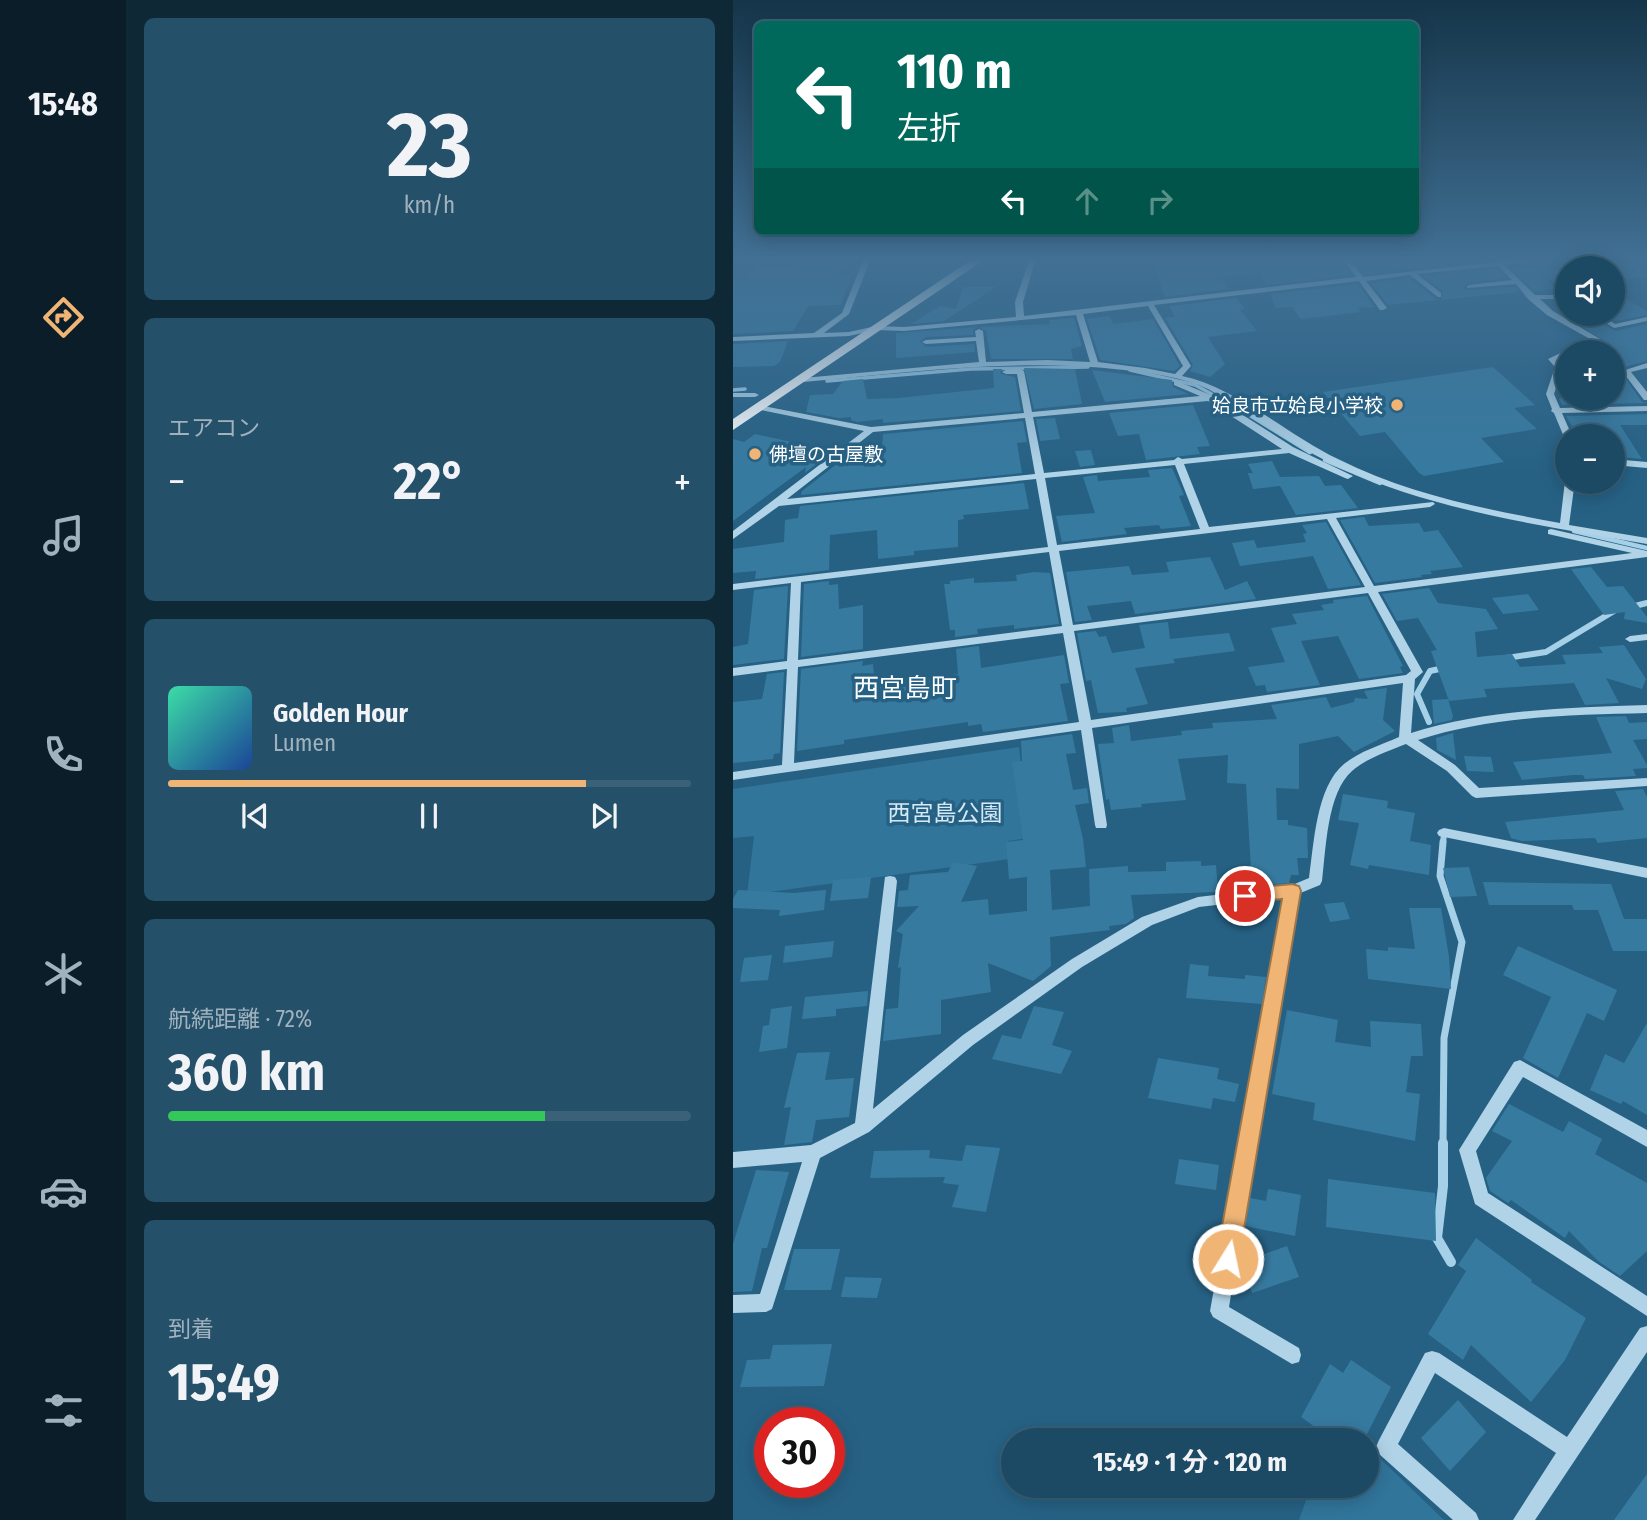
<!DOCTYPE html>
<html lang="ja">
<head>
<meta charset="utf-8">
<style>
	:root { --surface:#1c4963; --page:#255069; --text:#f1f3f6; --muted:#a0b2be; --line:#3a6178; --accent:#f0b575 }
	body { margin:0; font-family:"Fira Sans Condensed","Noto Sans JP",sans-serif; background:var(--page); color:var(--text); height:100vh; display:flex; flex-direction:column; font-size:26px; white-space:nowrap }
	* { box-sizing:border-box; margin:0 }
	p { font-size:23px; color:var(--muted) }
	.icon { flex:none; width:38px; height:38px; fill:none; stroke:currentColor; stroke-width:2; stroke-linecap:round; stroke-linejoin:round }
	.map { position:relative; flex:1; overflow:hidden }
	.details { display:flex; flex-direction:column; gap:18px; padding:18px; background:#0f2836; width:607px }
	.details>* { flex:none }
	.guide { position:absolute; left:21px; top:21px; width:665px; height:214px; border-radius:10px; box-shadow:0 4px 18px #0003,0 0 0 2px var(--line); background:#00695c; color:#fff; overflow:hidden }
	.tools { position:absolute; left:822px; top:256px; display:grid; gap:14px }
	.tools a { display:grid; place-items:center; width:70px; height:70px; border-radius:50%; background:var(--surface); box-shadow:0 4px 18px #0003,0 0 0 2px var(--line); font-size:35px }
	.speed { position:absolute; left:21px; top:1407px; display:flex; gap:14px; font-size:35px; font-weight:700; text-align:center }
	.speed>* { display:grid; place-content:center; width:91px; height:91px; border-radius:50%; background:var(--surface); box-shadow:0 4px 18px #0003,0 0 0 2px var(--line); line-height:1 }
	.speed .limit { border:10px solid #d22; background:#fff; color:#111 }
	.pin { position:absolute; display:grid; place-items:center; width:60px; height:60px; color:#fff; margin:-30px; border:4px solid #fff; border-radius:50%; box-shadow:0 2px 7px #0007 }
	.me { position:absolute; width:77px; margin:-38px; rotate:10deg; stroke-linejoin:round; filter:drop-shadow(0 0 5px #0008) }
	.turn { display:flex; align-items:center; gap:24px; height:147px; padding:0 28px; font-size:32px }
	.turn .icon { width:91px; height:91px; stroke-width:2.5 }
	.turn b { display:block; font-size:49px; line-height:60px }
	.lanes { display:flex; align-items:center; height:66px; padding:0 28px; background:#0003; justify-content:center; gap:35px; direction:ltr }
	.lanes .off { opacity:.35 }
	.big { font-size:52px; font-weight:700; line-height:1.1 }
	.details .widget { flex:1; display:flex; flex-direction:column; justify-content:center; gap:10px; min-width:0; padding:0 24px; border-radius:10px; background:var(--page) }
	.details .dial { align-items:center; gap:0 }
	.dial b { font-size:91px; line-height:1 }
	.song { display:flex; align-items:center; gap:21px }
	.cover { width:84px; height:84px; border-radius:10px; background:linear-gradient(135deg,hsl(160 70% 55%),hsl(220 70% 35%)) }
	.played { height:7px; border-radius:4px; background:linear-gradient(90deg,var(--accent) 80%,var(--line) 80%) }
	.keys { display:flex; justify-content:space-around; direction:ltr }
	.heat { display:flex; justify-content:space-between; align-items:center; font-size:38px; direction:ltr }
	.charge { height:10px; border-radius:5px; background:linear-gradient(90deg,#34c759 72%,var(--line) 0) }
	.trip { position:absolute; left:268px; top:1428px; width:378px; height:70px; border-radius:35px; background:var(--surface); box-shadow:0 4px 18px #0003,0 0 0 2px var(--line); font-weight:700; line-height:70px; text-align:center }
	main { display:flex; flex:1; min-height:0 }
	.dock { display:flex; flex-direction:column; width:126px; justify-content:space-around; align-items:center; background:#0b1d28; color:var(--muted) }
	.dock .icon { width:49px; height:49px }
	.dock .on { color:var(--accent) }
	.dock b { font-size:32px; color:var(--text) }
	.map>svg:first-child { display:block }
</style>
</head>
<body>
<main>
<nav class="dock">
<b>15:48</b>
<svg class="icon on" aria-label="directions" viewBox="0 0 24 24"><path d="M12 3l9 9-9 9-9-9zM9 14v-3h6M13 9l2 2-2 2"/></svg>
<svg class="icon" aria-label="music" viewBox="0 0 24 24"><path d="M9 18V5l10-2v13"/><circle cx="6" cy="18" r="3"/><circle cx="16" cy="16" r="3"/></svg>
<svg class="icon" aria-label="phone" viewBox="0 0 24 24"><path d="M5 4h4l2 5-3 2q2 4 5 5l2-3 5 2v4C11 20 4 13 5 4z"/></svg>
<svg class="icon" aria-label="climate" viewBox="0 0 24 24"><path d="M12 3v18M4 7l16 10M4 17L20 7"/></svg>
<svg class="icon" aria-label="car" viewBox="0 0 24 24"><path d="M5 17H2v-5l4-1 3-4h7l3 4 3 1v5h-3M9 17h6M6 11h13"/><circle cx="7" cy="17" r="2"/><circle cx="17" cy="17" r="2"/></svg>
<svg class="icon" aria-label="filters" viewBox="0 0 24 24"><path d="M4 7h16M4 17h16"/><circle cx="9" cy="7" r="2"/><circle cx="15" cy="17" r="2"/></svg>
</nav>
<section class="details">
<div class="widget dial"><b>23</b><p>km/h</p></div>
<div class="widget"><p>エアコン</p>
<div class="heat"><a>−</a><b class="big">22°</b><a>+</a></div>
</div>
<div class="widget">
<div class="song"><i class="cover"></i><div><b>Golden Hour</b><p>Lumen</p></div></div>
<div class="played"></div>
<div class="keys"><svg class="icon" aria-label="previous" viewBox="0 0 24 24"><path d="M18 5L8 12l10 7zM5 5v14"/></svg><svg class="icon" aria-label="pause" viewBox="0 0 24 24"><path d="M8 5v14M16 5v14"/></svg><svg class="icon" aria-label="next" viewBox="0 0 24 24"><path d="M6 5l10 7-10 7zM19 5v14"/></svg></div>
</div>
<div class="widget"><p>航続距離 · 72%</p><b class="big">360 km</b><div class="charge"></div></div>
<div class="widget"><p>到着</p><b class="big">15:49</b></div>
</section>
<div class="map">
<svg width="914" height="1520" viewBox="0 0 914 1520">
	<rect width="100%" height="100%" fill="#266184"/>
	<path fill="#31759b" d="M286 747 296 838 275 841 277 859 14 895 21 836 0 838V789Z
		M634 1446 711 1520H566L578 1486H634Z"/>
	<g fill="none" stroke-linecap="round" stroke-linejoin="round">
		<path stroke="#a5d0e8" stroke-width="3.5" d="M397 370 462 385 512 412
			M94 381 238 369 355 367
			M0 390 12 389"/>
		<path stroke="#a5d0e8" stroke-width="4.5" d="M509 410 577 452
			M592 460 647 483
			M841 531 914 548
			M911 604 914 603"/>
		<path stroke="#a5d0e8" stroke-width="6" d="M898 607 914 603
			M774 658 813 652 881 611
			M696 722 684 694 697 671 711 668
			M710 844 711 833"/>
		<path stroke="#a5d0e8" stroke-width="7" d="M710 842 707 876 729 942 711 1038 710 1144"/>
		<path stroke="#a5d0e8" stroke-width="10" d="M710 1143V1186L704 1238 718 1262"/>
	</g>
	<path fill="#377aa0" d="M418 258H607L618 275 533 285 528 273 487 278 496 289 432 297Z
		M620 258H753L755 260 631 274Z
		M65 261 110 264 105 274 118 276 108 305 75 306 60 331 0 334V280H16L23 269H60Z
		M901 263 914 273V277L880 280V265Z
		M817 265 835 279 814 281 822 289 801 291 778 268Z
		M764 269 773 278 736 282 731 286 732 290 782 287 786 292 655 305 638 283 676 278 703 299 708 300 710 291 691 276Z
		M625 284 641 307 625 308 628 312 568 319 559 307 543 308 537 294Z
		M230 287H263L211 321 178 324 207 306 223 309Z
		M880 291 914 311V315L883 321 871 313 880 314Z
		M503 298 512 309 507 310 524 331 475 337 492 364 477 377 457 371 460 365 432 318 442 317 436 306Z
		M855 314 882 331 914 324V361L891 367 880 363V347L835 317Z
		M376 316 381 324 420 319 447 366 441 371 367 360 354 319Z
		M341 318 349 346 338 349 340 359H258L253 331 246 327 317 324 316 320Z
		M245 327 240 330V335L193 337 187 341 193 347 241 344 242 352 163 358V333Z
		M55 341 47 362 41 366 0 367V344Z
		M760 367 802 405 781 408 804 429 748 438 771 462 691 476 686 473 652 432 627 436 590 392Z
		M291 368 342 369 349 404 301 409Z
		M260 369H270L267 371 268 374 282 377 288 411 150 423V419L124 422 118 420V417L106 418 73 412 77 395 100 394 110 381 130 379 134 399 165 398 261 388Z
		M359 370 439 380 440 387 455 394 372 402Z
		M880 370H887L909 402 914 403 829 405 826 399 830 397H880Z
		M460 405 477 446 464 447 467 454 413 460 406 434 385 436 376 413Z
		M914 414V425H887L909 459 888 457 880 444V436H845L833 416Z
		M322 418 327 439 307 441 303 419Z
		M290 421 294 442 284 443 289 473 68 495 69 491 118 453 149 450 150 434Z
		M22 434 100 451 72 473 73 467 0 521V439L11 442Z
		M358 450 362 465 347 467 342 451Z
		M539 461 547 477 586 476 592 486 608 485 625 508 563 515 547 486 520 489 515 473H520L515 464Z
		M439 468 451 495 446 496 458 526 428 529 426 525 391 528 394 534 329 542 323 516 362 513 350 477 364 475 365 481 417 477 415 470Z
		M291 483 296 509 230 515 231 519 225 520V547L181 551V555L145 559 144 530 97 535 96 570 22 579 23 571 0 573V549L51 542 52 520 65 518 67 506Z
		M631 517 636 526 686 523 691 532 705 530 730 567 697 571 699 574 688 575 689 577 642 583 607 520Z
		M593 522 628 585 595 589 580 556 507 566 499 543 521 540 524 548 573 542 570 534 574 533 569 525Z
		M477 557 492 590 514 581 523 599 402 614 398 601 354 606 359 620 342 622 333 572 396 566 399 575 436 572 433 562Z
		M858 567 874 587 890 586 914 617V623L891 619 892 612 871 615 838 569Z
		M301 572 317 573 326 624 281 629V625L244 629 245 634 222 637V630H217L211 584H217V581L241 578V583L284 581 283 575Z
		M96 581V585L105 584 106 609 130 605V649L68 657 71 584Z
		M55 586 51 659 0 665V647L15 644 21 590Z
		M696 588 705 603 753 609 765 629 742 632 744 657 779 654 787 667 833 664 829 655 870 653 866 647 891 645 913 679 909 689 873 678 886 703 852 705 841 683 751 689 754 697 716 701 698 651 704 650 685 618 664 621 649 594Z
		M795 594 806 610 770 614 759 598Z
		M634 596 670 666 667 667 670 673 626 679 605 636 568 641 587 685 534 692 532 685 523 686 515 667 552 662 538 628 564 624 559 614 591 610 588 605 601 603 600 600Z
		M435 622 437 639 496 633 502 651 440 659 442 663 402 668 415 704 393 708 394 712 365 713 358 680 353 681 344 633 363 631 366 637 373 636 379 653 412 648 406 625Z
		M246 646 248 668 331 655 336 683 327 684 335 721 250 732 248 724 235 726V722L111 740V744L64 751 68 669 130 661 129 666 140 664 142 685 188 680 225 674 223 649Z
		M51 672 47 753 41 754 40 759 0 763V702L29 699 34 674Z
		M654 688 650 720 662 731 621 752 605 736 566 744V789L543 788 544 820H555V825L574 828 575 858H564L566 875H558L556 883 519 886 513 784 494 783 495 755 445 759 453 800 408 804 409 807 378 810 376 799 373 800 365 744 381 743 379 728 396 725 398 741 449 735 448 731 480 728 479 723 544 719 538 705 593 697 598 708 621 702 622 698 635 699 631 691Z
		M715 699 720 716 719 720 701 724 699 700Z
		M893 716 896 723 914 722V739L900 740 914 765V768L900 769 903 776 852 779 850 775H840L789 780 780 762 879 753 863 717Z
		M720 733 723 760 704 750 703 738Z
		M339 734 343 753 333 754 340 790 354 788 356 803 342 805 350 839 353 867 317 870 319 910 357 906 356 869 395 866V872L433 871V862L468 861V866L483 865 485 892 398 895 401 918 393 924 376 926 377 930 317 937 318 966 300 981 255 963 258 992 208 1000V1034L150 1041 153 1009 165 1008 168 967 165 968 170 934 163 931 186 906 164 907 166 891 175 890 177 875 215 872 220 862 244 866 228 902 255 899 256 915 294 911V877L276 879 273 842 290 840 279 762 289 761 288 741Z
		M731 756 758 757 761 772 734 771Z
		M910 789 914 797V838L865 843 862 838 789 841 778 838 772 822 891 810 882 791Z
		M610 794 655 801 654 808 682 813 677 841 698 845 696 875 636 865 635 869 617 865 626 823 605 820Z
		M736 867 744 896 717 897 710 868Z
		M138 877 135 898 97 901 100 880Z
		M750 882 878 884 891 919H914V951H880L865 910H841L839 905H756Z
		M5 890 61 893 93 890 91 910 46 916 47 910 0 908V899Z
		M611 902 617 919 597 922 591 904Z
		M676 908H708L716 957 718 989 635 979 633 949 655 951V947L682 949Z
		M101 941 99 957 50 963 52 946Z
		M785 946 884 990 871 1021 854 1013 825 1078 790 1058 818 997 770 975Z
		M39 955 35 980 7 982 11 958Z
		M457 964 476 966 475 976 512 979V975L533 977 529 1004 453 998Z
		M135 991 134 1006 103 1009V1016L69 1019 72 997Z
		M59 1006 54 1048 26 1052 30 1026 36 1025 38 1009Z
		M301 1006 331 1012 319 1045 339 1051 328 1074 259 1059 269 1035 288 1039Z
		M554 1010 605 1020 602 1042 638 1047 637 1021 688 1024 690 1056H678L673 1092 687 1094 682 1141 580 1120 582 1103 539 1094Z
		M914 1023V1115L890 1101 888 1104 857 1090 872 1054 891 1063Z
		M97 1052 92 1080 121 1078 116 1117 83 1120 79 1142 51 1145 58 1107 51 1108 64 1053Z
		M425 1058 486 1068 484 1079 506 1084 502 1102 480 1098 478 1109 415 1098Z
		M776 1104 830 1132 836 1121 869 1139 862 1154 914 1183V1251L887 1276 865 1261 836 1231 832 1238 778 1200 775 1203 757 1191 753 1178 779 1141 759 1131Z
		M233 1145 267 1148 253 1212 219 1207 226 1185 210 1183 212 1177 137 1178 141 1151 197 1150 196 1158 229 1161Z
		M446 1159 486 1165 483 1190 442 1184Z
		M23 1170 56 1172 34 1248H29L19 1291 0 1292V1244Z
		M595 1179 702 1193 703 1241 593 1227Z
		M535 1189 568 1195 562 1236 512 1226 517 1198 533 1201Z
		M743 1238 799 1280 798 1282 853 1318 832 1360 798 1402 738 1345 730 1360 695 1334 733 1271 725 1265Z
		M554 1246 566 1277 519 1293 508 1262Z
		M61 1249H107L98 1290H51Z
		M112 1277 149 1278 144 1298 108 1297Z
		M99 1344 91 1386 7 1387 14 1360 37 1359 40 1345Z
		M618 1360 658 1387 631 1440H600L568 1417 597 1364 610 1373Z
		M725 1400 753 1432 717 1471 688 1438Z
		M914 1474V1520H881Z"/>
	<g fill="none" stroke-linecap="round" stroke-linejoin="round">
		<path fill="#b0d3e7" fill-rule="evenodd" d="M131 258H138L116 314 91 333 116 332 143 326 171 327 283 317 282 302 297 258H303L290 302 291 316 623 277 609 258H616L630 277 762 262 760 258H767L769 261 833 258 771 265 802 295H835V299H807L820 311 867 339 842 352H835V355L824 360 830 367 821 394 827 408 914 406V411L829 413 839 436H835V440L831 437 821 413 818 411 819 409 813 394 822 367 815 359 857 339 814 315 795 299 783 284 734 288V286L736 285 779 280 765 266 684 274 708 293V297H705L677 275 633 281 654 308 650 310H647L626 281 421 305 458 366 449 376C501 386 555 435 605 459 674 494 751 509 827 523L832 481 835 479V481H842L836 525 914 538V544C811 526 704 511 608 468 561 447 520 413 475 389 449 377 419 373 391 370 283 358 178 372 70 382L66 380 70 378 246 362 243 341 193 344 189 342 193 340 243 337 242 331 246 329 250 331 253 362 314 360 357 362 343 315 171 331 143 330 116 336 0 341V337L81 333 109 313ZM415 306 450 366 442 374 412 368 365 362 350 314Z
			M857 313H866L882 324 914 317V321L881 328Z
			M914 363V368L898 372 914 392V400H911L889 371Z
			M287 369 291 371 299 412 467 396 441 385V381H444L480 396 560 447 620 476 615 479 612 478 556 453 451 464 476 527 700 502 702 504 697 507 603 518 641 586 899 553 815 534V530L818 529 914 551V557L645 592 690 672 682 679 678 733C755 709 834 708 914 705V713C836 715 759 716 685 740L722 765 746 788 914 778V786L743 798 739 796 714 771 673 744C656 751 634 758 619 771 594 793 593 849 589 881L587 885 565 894 496 1307 566 1348 568 1355 566 1362 559 1364 480 1317 477 1311 551 897 466 907 419 925 349 967 240 1045 136 1132 87 1158 39 1309 33 1312 0 1313V1295L27 1294 69 1162 0 1168V1152L78 1145 122 1123 152 877 157 876 162 877 164 881 140 1109 230 1035 339 959 409 917 465 897 557 886 576 878C581 844 583 787 611 764 627 751 648 745 666 737L670 683 359 728 374 825 373 828H363L362 825 348 730 0 780V772L49 765 54 669 0 676V668L54 661 58 583 0 590V584L315 547 303 479 46 506 0 539V531L131 431 28 410 25 409V405L138 427 291 413 284 374H273L269 372 273 370ZM475 401 549 449 449 459 445 457 441 460 311 473 300 417ZM292 418 302 474 54 499 140 432ZM442 465 467 529 324 545 312 478ZM594 519 632 587 340 625 326 551ZM316 552 329 626 65 660 68 582ZM635 593 678 671 673 675 358 720 341 631ZM330 633 346 722 61 763 65 667Z
			M0 393H22L26 395 22 397H0Z
			M880 459 914 462V468L880 465Z
			M914 634V640L897 642 892 639 897 636Z
			M711 828 914 868V878L706 836 704 833 706 830Z
			M787 1060 914 1130V1147L790 1077 743 1151 755 1193 914 1296V1316L742 1204 726 1150 781 1062Z
			M914 1326V1352L802 1520H780L823 1453 702 1373 665 1444 743 1513 746 1520H720L646 1454 643 1447 646 1440 692 1353 699 1351 706 1353 834 1437 907 1328Z"/>
		<path fill="#fff" fill-rule="evenodd" d="M241 258H254L0 430V419Z"/>
	</g>
	<linearGradient id="sky" x2="0" y2="1"><stop stop-color="#153549"/><stop offset="0.55" stop-color="#417094"/><stop offset="1" stop-color="#417094" stop-opacity="0"/></linearGradient>
	<rect width="914" height="471" fill="url(#sky)"/>
	<path fill="#f0b575" stroke="#9c764c" stroke-width="2" d="M559 884 566 886 568 891 506 1259 503 1267 495 1270 487 1267 483 1259 549 899 512 903 506 901 503 896 506 891 512 889Z"/>
	<g fill="#f0b575" stroke="#266184" stroke-width="2.5">
		<circle cx="664" cy="405" r="7"/>
		<circle cx="22" cy="454" r="7"/>
	</g>
	<g text-anchor="middle" stroke-width="7" stroke-linejoin="round" paint-order="stroke">
		<g font-size="19" fill="#fff" stroke="#266184" text-anchor="end">
			<text x="650" y="412">姶良市立姶良小学校</text>
			<text x="36" y="461" text-anchor="start">佛壇の古屋敷</text>
		</g>
		<g font-size="23" fill="#d4eaf6" stroke="#266184">
			<text x="212" y="821">西宮島公園</text>
		</g>
		<g font-size="26" fill="#fff" stroke="#266184">
			<text x="172" y="697">西宮島町</text>
		</g>
	</g>
</svg>
<div class="tools">
<a><svg class="icon" aria-label="sound" viewBox="0 0 24 24"><path d="M4 9h4l5-4v14l-5-4H4zM17 9q2 3 0 6"/></svg></a>
<a>+</a>
<a>−</a>
</div>
<div class="speed"><div class="limit">30</div></div>
<div class="pin" style="left:512px;top:896px;background:#d93025"><svg class="icon" aria-label="arrive" viewBox="0 0 24 24"><path d="M6 21V4h12l-3 4 3 4H6"/></svg></div>
<svg class="me" style="left:495px;top:1259px" viewBox="-20 -20 40 40"><circle r="17" fill="#f0b575" stroke="#fff" stroke-width="3"/><path d="M0-11L8 9 0 5-8 9z" fill="#fff"/></svg>
<div class="trip">15:49 · 1 分 · 120 m</div>
<div class="guide">
<div class="turn"><svg class="icon" aria-label="left" viewBox="0 0 24 24"><path d="M17 20v-9H6M10 6l-5 5 5 5"/></svg><div><b>110 m</b>左折</div></div>
<div class="lanes"><svg class="icon" aria-label="left" viewBox="0 0 24 24"><path d="M17 20v-9H6M10 6l-5 5 5 5"/></svg><svg class="icon off" aria-label="ahead" viewBox="0 0 24 24"><path d="M12 20V5M6 11l6-6 6 6"/></svg><svg class="icon off" aria-label="right" viewBox="0 0 24 24"><path d="M7 20v-9h11M14 6l5 5-5 5"/></svg></div>
</div>
</div>
</main>
</body>
</html>
